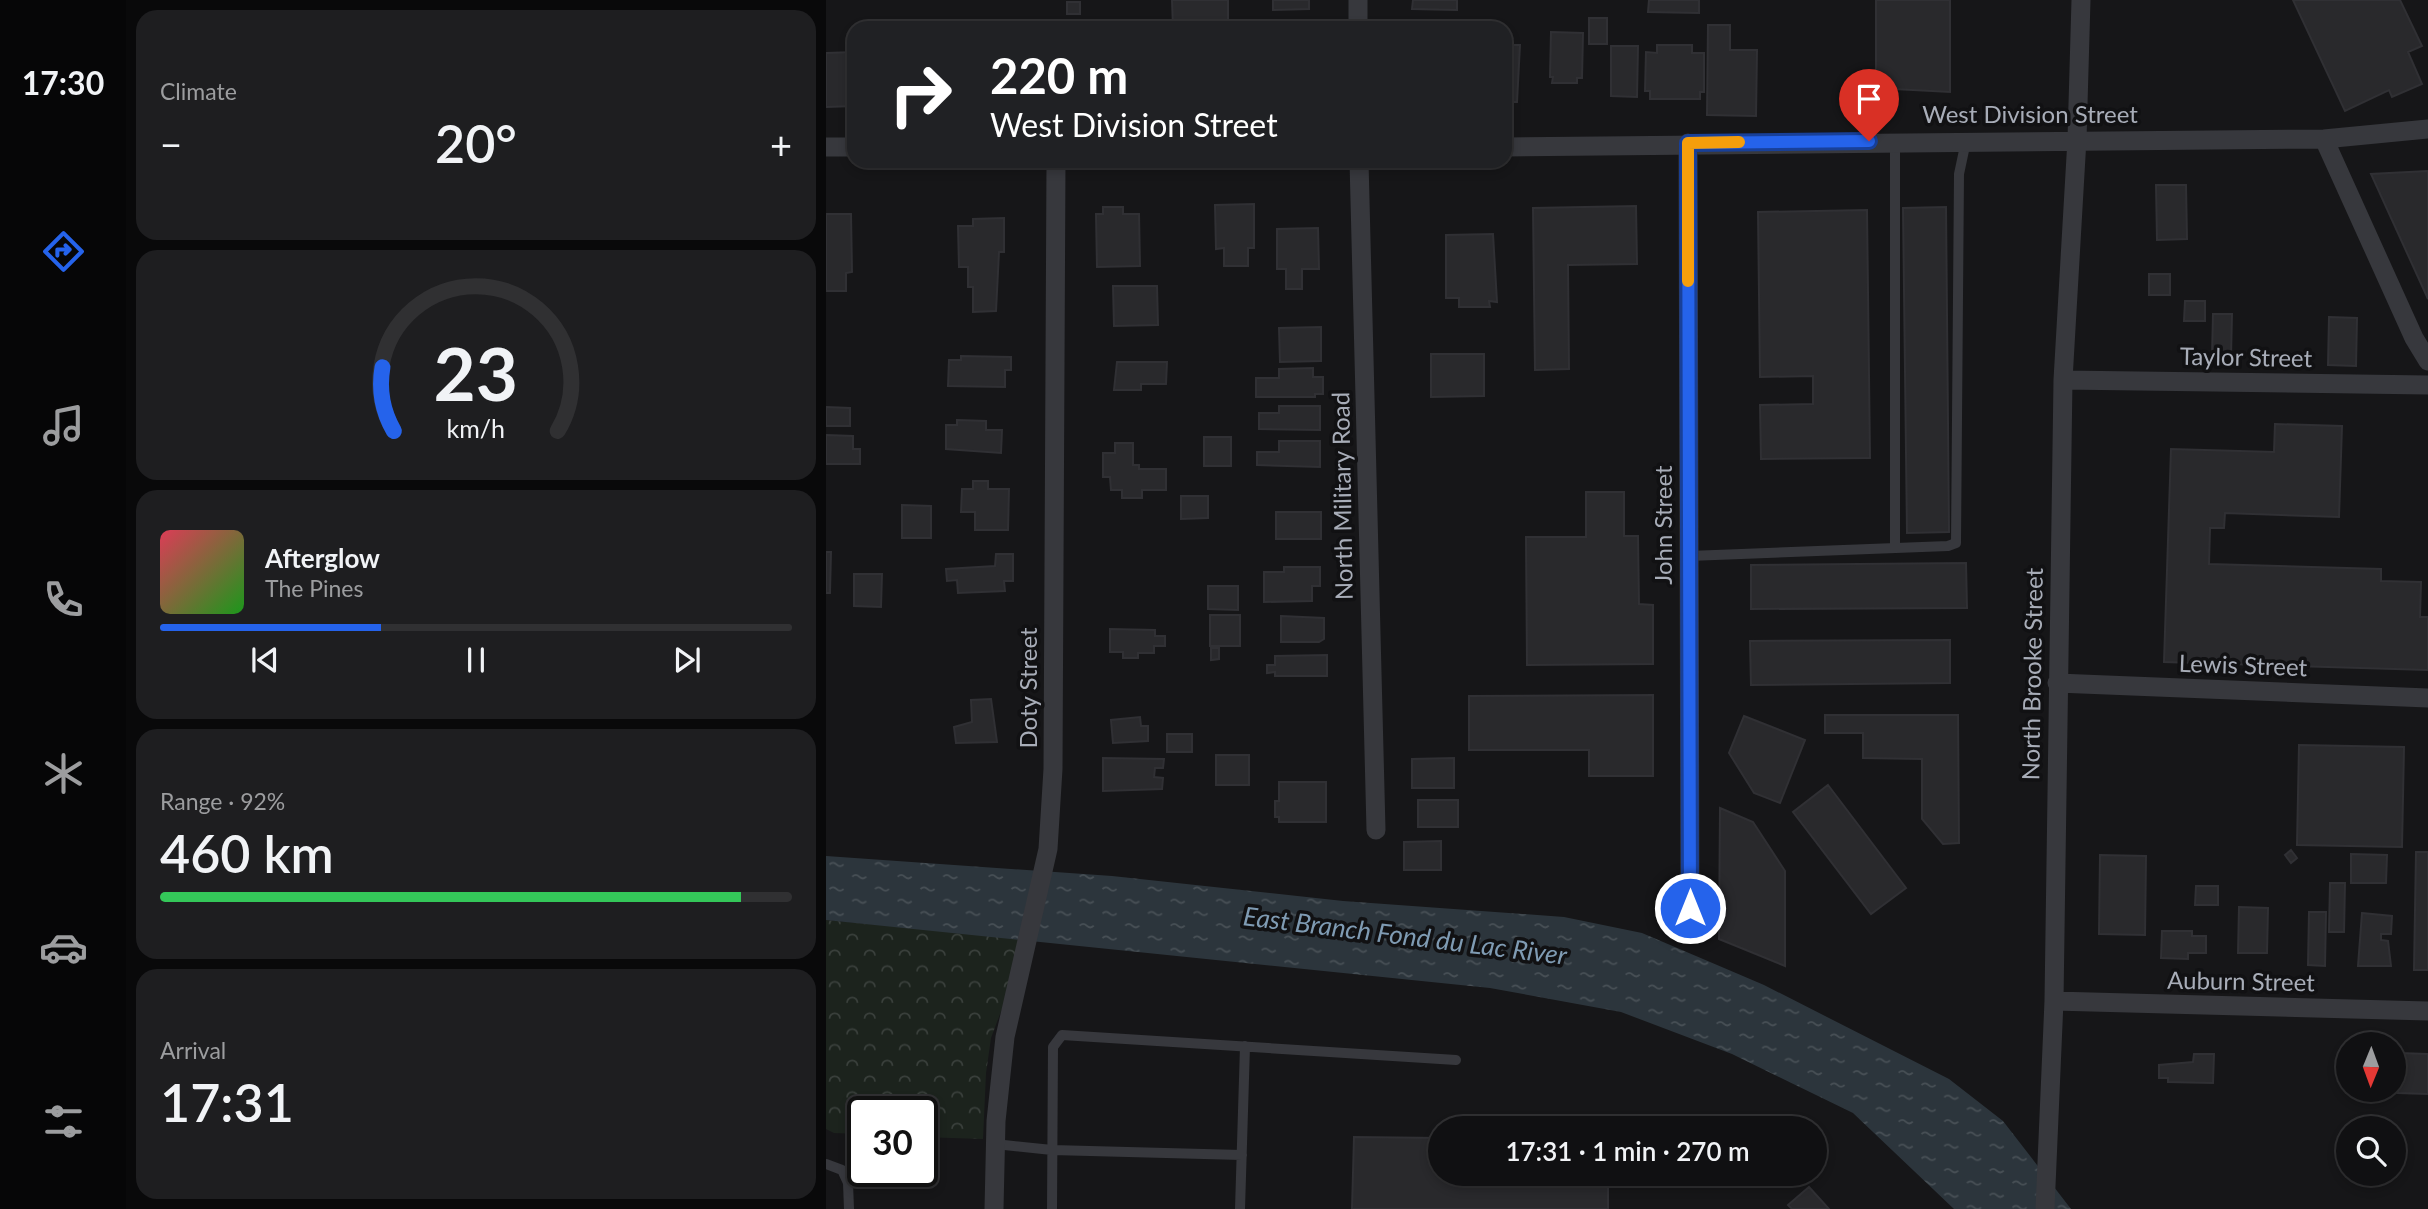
<!DOCTYPE html>
<html lang="en">
<head>
<meta charset="utf-8">
<style>
	:root { --surface:#101012; --page:#1e1e20; --text:#f1f3f6; --muted:#9c9d9f; --line:#303032; --accent:#2563eb }
	body { margin:0; font-family:Lato,sans-serif; background:var(--page); color:var(--text); height:100vh; display:flex; flex-direction:column; font-size:26px; white-space:nowrap }
	* { box-sizing:border-box; margin:0 }
	p { font-size:23px; color:var(--muted) }
	.icon { flex:none; width:38px; height:38px; fill:none; stroke:currentColor; stroke-width:2; stroke-linecap:round; stroke-linejoin:round }
	.map { position:relative; flex:1; overflow:hidden }
	.sheet { display:flex; flex-direction:column; gap:10px; padding:10px; background:#09090a; width:700px }
	.sheet>* { flex:none }
	.guide { position:absolute; left:21px; top:21px; width:665px; height:147px; border-radius:21px; box-shadow:0 4px 10px #0003,0 0 0 2px var(--line); background:#202124; color:#fff; overflow:hidden }
	.needle { width:46px; rotate:181deg }
	.tools { position:absolute; left:1510px; top:1032px; display:grid; gap:14px }
	.tools a { display:grid; place-items:center; width:70px; height:70px; border-radius:50%; background:var(--surface); box-shadow:0 4px 10px #0003,0 0 0 2px var(--line); font-size:35px }
	.speed { position:absolute; left:21px; top:1096px; display:flex; gap:14px; font-size:35px; font-weight:700; text-align:center }
	.speed>* { display:grid; place-content:center; width:91px; height:91px; border-radius:50%; background:var(--surface); box-shadow:0 4px 10px #0003,0 0 0 2px var(--line); line-height:1 }
	.speed .limit { border:4px solid #111; border-radius:10px; background:#fff; color:#111 }
	.pin { position:absolute; display:grid; place-items:center; width:60px; height:60px; color:#fff; margin:-72px -30px; border-radius:50% 50% 50% 0; rotate:-45deg; box-shadow:0 0 7px #0007 }
	.pin .icon { rotate:45deg }
	.me { position:absolute; width:77px; margin:-38px; rotate:0deg; stroke-linejoin:round; filter:drop-shadow(0 0 5px #0008) }
	.turn { display:flex; align-items:center; gap:24px; height:147px; padding:0 28px; font-size:32px }
	.turn .icon { width:91px; height:91px; stroke-width:2.5 }
	.turn b { display:block; font-size:49px; line-height:60px }
	.big { font-size:52px; font-weight:600; line-height:1.1 }
	.sheet .widget { flex:1; display:flex; flex-direction:column; justify-content:center; gap:10px; min-width:0; padding:0 24px; border-radius:21px; background:var(--page) }
	.sheet .dial { align-items:center; gap:0 }
	.dial svg { height:182px; overflow:visible; fill:none; stroke:var(--line); stroke-width:7; stroke-linecap:round; text-anchor:middle }
	.dial text { fill:var(--text); stroke:none }
	.song { display:flex; align-items:center; gap:21px }
	.cover { width:84px; height:84px; border-radius:10px; background:linear-gradient(135deg,hsl(350 70% 55%),hsl(120 70% 35%)) }
	.played { height:7px; border-radius:4px; background:linear-gradient(90deg,var(--accent) 35%,var(--line) 35%) }
	.keys { display:flex; justify-content:space-around; direction:ltr }
	.heat { display:flex; justify-content:space-between; align-items:center; font-size:38px; direction:ltr }
	.charge { height:10px; border-radius:5px; background:linear-gradient(90deg,#34c759 92%,var(--line) 0) }
	.trip { position:absolute; left:602px; top:1116px; width:399px; height:70px; border-radius:35px; background:var(--surface); box-shadow:0 4px 10px #0003,0 0 0 2px var(--line); font-weight:600; line-height:70px; text-align:center }
	main { display:flex; flex:1; min-height:0 }
	.menu { display:flex; flex-direction:column; width:126px; justify-content:space-around; align-items:center; background:#060607; color:var(--muted) }
	.menu .icon { width:49px; height:49px }
	.menu .current { color:var(--accent) }
	.menu b { font-size:32px; color:var(--text) }
	.map>svg:first-child { display:block }
</style>
</head>
<body>
<main>
<nav class="menu">
<b>17:30</b>
<svg class="icon current" aria-label="directions" viewBox="0 0 24 24"><path d="M12 3l9 9-9 9-9-9zM9 14v-3h6M13 9l2 2-2 2"/></svg>
<svg class="icon" aria-label="music" viewBox="0 0 24 24"><path d="M9 18V5l10-2v13"/><circle cx="6" cy="18" r="3"/><circle cx="16" cy="16" r="3"/></svg>
<svg class="icon" aria-label="phone" viewBox="0 0 24 24"><path d="M5 4h4l2 5-3 2q2 4 5 5l2-3 5 2v4C11 20 4 13 5 4z"/></svg>
<svg class="icon" aria-label="climate" viewBox="0 0 24 24"><path d="M12 3v18M4 7l16 10M4 17L20 7"/></svg>
<svg class="icon" aria-label="car" viewBox="0 0 24 24"><path d="M5 17H2v-5l4-1 3-4h7l3 4 3 1v5h-3M9 17h6M6 11h13"/><circle cx="7" cy="17" r="2"/><circle cx="17" cy="17" r="2"/></svg>
<svg class="icon" aria-label="filters" viewBox="0 0 24 24"><path d="M4 7h16M4 17h16"/><circle cx="9" cy="7" r="2"/><circle cx="15" cy="17" r="2"/></svg>
</nav>
<section class="sheet">
<div class="widget"><p>Climate</p>
<div class="heat"><a>−</a><b class="big">20°</b><a>+</a></div>
</div>
<div class="widget dial"><svg viewBox="0 0 100 80">
<path d="M14 69A42 42 0 1 1 86 69"/>
<path d="M14 69A42 42 0 0 1 9 41" stroke="#2563eb"/>
<text x="50" y="56" font-size="32" font-weight="700">23</text>
<text x="50" y="72" font-size="11">km/h</text>
</svg></div>
<div class="widget">
<div class="song"><i class="cover"></i><div><b>Afterglow</b><p>The Pines</p></div></div>
<div class="played"></div>
<div class="keys"><svg class="icon" aria-label="previous" viewBox="0 0 24 24"><path d="M18 5L8 12l10 7zM5 5v14"/></svg><svg class="icon" aria-label="pause" viewBox="0 0 24 24"><path d="M8 5v14M16 5v14"/></svg><svg class="icon" aria-label="next" viewBox="0 0 24 24"><path d="M6 5l10 7-10 7zM19 5v14"/></svg></div>
</div>
<div class="widget"><p>Range · 92%</p><b class="big">460 km</b><div class="charge"></div></div>
<div class="widget"><p>Arrival</p><b class="big">17:31</b></div>
</section>
<div class="map">
<svg width="1602" height="1209" viewBox="0 0 1602 1209">
	<defs>
		<pattern id="park-crowns" width="20" height="18" patternUnits="userSpaceOnUse" patternTransform="scale(1.75)"><rect width="20" height="18" fill="#1c231d"/><path d="M2 6a3 3 0 1 1 6 0M12 15a3 3 0 1 1 6 0" fill="none" stroke="#3a403c"/></pattern>
		<pattern id="water-ripples" width="26" height="14" patternUnits="userSpaceOnUse" patternTransform="scale(1.75)"><rect width="26" height="14" fill="#2c353c"/><path d="M2 4q2-2 4 0t4 0M15 11q2-2 4 0t4 0" fill="none" stroke="#485056"/></pattern>
	</defs>
	<rect width="100%" height="100%" fill="#161618"/>
	<path fill="url(#park-crowns)" d="M0 920 202 939 165 1038 160 1073 157 1139 96 1137V1111H37V1134L8 1133 0 1129Z"/>
	<path fill="url(#water-ripples)" d="M0 856 286 876 517 901 738 917 816 933 938 985 1123 1079 1177 1121 1245 1209H1128L1027 1113 906 1054 795 1012 664 988 0 920Z"/>
	<path fill="#29292c" stroke="#303034" stroke-width="2" d="M346 0H402V28H347Z
		M447 0H483V9L447 10Z
		M587 0H631V10L586 9Z
		M823 0H873V13L822 12Z
		M1050 0H1124V92L1068 89V93H1050Z
		M1467 0H1574L1596 46 1582 52 1596 84 1566 97 1563 90 1519 111Z
		M241 2H254V14H241Z
		M763 18H781V44H763Z
		M609 22 635 23V28H609Z
		M267 23V28H245V24Z
		M882 25H904V50H931L930 116 881 115Z
		M725 32 757 33 756 78H751V83H726L727 77H724Z
		M679 45H694L691 102H679Z
		M831 45H866V53H878V92H874V99H824V91H819L820 52 831 53Z
		M785 46H812L811 97 785 96Z
		M28 52V106L0 107V53Z
		M1602 171V299L1545 174Z
		M1330 185H1360L1361 239 1331 240Z
		M428 204V248H422V266H398V248L390 249 389 205Z
		M810 206 811 264 742 265 743 369 709 370 707 208Z
		M277 207H297V214H313L314 266 271 267 270 214H277Z
		M1120 207 1123 532 1081 533 1077 208Z
		M1041 210 1044 458 935 459 934 405 987 404V376L934 377 932 212Z
		M0 214H25L26 272 20 273V291H0Z
		M178 218V252H173L170 311 147 312V287H142V267H133L132 226H147V219Z
		M492 228 493 269H476V289H460V269H451V229Z
		M667 234 671 302 663 301 664 307H633V298H620V235Z
		M1323 274H1344V295H1323Z
		M287 286H331L332 325 288 326Z
		M1359 301H1379V321H1358Z
		M1387 314H1406L1405 357 1386 356Z
		M1503 317 1531 318 1530 366 1502 365Z
		M495 327V361L454 362 453 328Z
		M605 354H658V396L605 397Z
		M135 356 185 357V370H179V387L122 386 123 360H135Z
		M291 362H341L340 384H315V390H288Z
		M487 368V377H497V394H489V397H430V378H453V369Z
		M453 406H494V430L433 429V413H453Z
		M0 407 24 408V426H0Z
		M131 420 160 421V430H176L175 453 120 449V425H131Z
		M1449 424 1516 426 1513 517 1399 513 1398 528H1384L1383 564 1555 569V581L1595 582 1594 617H1602V670L1338 662 1345 449 1448 452Z
		M0 435 27 436V449H34V464H0Z
		M378 437H405V466H378Z
		M453 441H494V467L431 465V452H453Z
		M289 443H307V465H313V469H340V490H316V498H296V490H285L284 477H277V453H289Z
		M147 481H162V489H183L182 530H149V512H135L136 489H147Z
		M760 492H798V536H812L813 604 827 605V664L701 665 700 537H760Z
		M355 496H382V518L355 519Z
		M76 505 105 506V538H76Z
		M450 512H495V539H450Z
		M0 552H5L4 593H0Z
		M170 554H187V581H178L179 591 132 593 131 580 121 581 120 569 169 566Z
		M1140 563 1141 608 925 609V565Z
		M458 567H494V586H486V601L438 602V572H458Z
		M28 574H56L55 607 28 606Z
		M382 586H412V610L382 609Z
		M384 615H414V646H384Z
		M455 616 498 618V639L493 642H455Z
		M284 629 329 630V636H339V646H328V653H312V658H297V652H284Z
		M1124 640V683L925 685 924 641Z
		M385 648H393V659L385 660Z
		M501 655V676H449V672L441 673V665H449V656Z
		M827 695V776H763V750H643V696Z
		M165 699 171 742 130 743 128 727 146 722 145 700Z
		M999 715H1132L1133 843 1117 844 1096 819V759L1037 758V733H999Z
		M918 716 979 740 954 803 928 793 903 753Z
		M314 717 315 726H322V741L287 743 285 720Z
		M341 734H366V752H341Z
		M1473 745 1578 747 1576 847 1471 845Z
		M390 755H423V785H390Z
		M277 758 338 759 337 768H329L328 777 337 778 336 789 277 791Z
		M628 758V788H586V759Z
		M453 782H500V822H453V817H449V801H453Z
		M1002 785 1080 888 1045 914 967 812Z
		M592 800H632V827H592Z
		M894 808 927 822 959 871V966L893 939Z
		M615 841V870H578V842Z
		M1465 850 1471 858 1465 863 1459 855Z
		M1590 852H1602V970H1588Z
		M1525 854 1561 855 1560 883H1525Z
		M1274 855 1320 856 1319 935 1273 934Z
		M1504 883H1519L1518 932H1503Z
		M1370 886H1392V905H1369Z
		M1413 907 1442 908 1441 953H1412Z
		M1483 912H1500L1499 966 1482 965Z
		M1536 913 1566 916 1565 934H1555V940L1562 941 1565 966H1532Z
		M1336 931H1366V936H1380V953H1362V959L1335 958Z
		M1573 1053 1602 1054V1094L1572 1093Z
		M1368 1054H1388L1387 1083 1342 1082V1078H1333V1065L1367 1062Z
		M528 1137 614 1138V1174H782V1209H526Z
		M983 1187 1003 1209H966L962 1205Z"/>
	<g fill="none" stroke-linecap="round" stroke-linejoin="round">
		<path stroke="#37383d" stroke-width="10" d="M1069 142V548
			M863 556 1122 546 1130 543 1133 174 1140 141
			M169 1144 226 1150 416 1155
			M0 1164 16 1170 22 1183 23 1209
			M226 1209 227 1047 236 1035 630 1060
			M414 1209 419 1046"/>
		<path stroke="#37383d" stroke-width="19" d="M532 0V28
			M1498 139 1588 338 1602 361
			M862 143 864 908
			M0 147H28
			M679 147 1498 139 1602 129
			M533 161 550 830
			M1237 380 1602 385
			M1231 683 1602 698
			M1228 1001 1602 1011
			M168 1209 170 1121 179 1037 222 849 227 769 230 161
			M1219 1209 1228 1001 1237 380 1251 139 1255 0"/>
	</g>
	<g fill="none" stroke-linecap="round" stroke-linejoin="round">
		<g stroke="#184099" stroke-width="18">
			<path id="route" d="M864 908 862 143 1043 141"/>
		</g>
		<use href="#route" stroke="#2563eb" stroke-width="12"/>
		<path stroke="#f59e0b" stroke-width="12" d="M862 281V143L913 142"/>
	</g>
	<g text-anchor="middle" stroke-width="7" stroke-linejoin="round" paint-order="stroke">
		<g font-size="24" fill="#a8adb8" stroke="#111113">
			<text x="1204" y="123">West Division Street</text>
			<text transform="translate(1420 358) rotate(1)" y="8">Taylor Street</text>
			<text transform="translate(517 496) rotate(-91)" y="8">North Military Road</text>
			<text transform="translate(838 525) rotate(-90)" y="8">John Street</text>
			<text transform="translate(1417 666) rotate(2)" y="8">Lewis Street</text>
			<text transform="translate(1207 674) rotate(-89)" y="8">North Brooke Street</text>
			<text transform="translate(203 688) rotate(-90)" y="8">Doty Street</text>
			<text transform="translate(1415 982) rotate(1)" y="8">Auburn Street</text>
		</g>
		<g font-size="26" font-style="italic" fill="#7f9bb3" stroke="#111113">
			<text transform="translate(579 936) rotate(7)" y="9">East Branch Fond du Lac River</text>
		</g>
	</g>
</svg>
<div class="tools">
<a><svg class="needle" viewBox="-14 -14 28 28"><path d="M0-13l5 13h-10z" fill="#e53935"/><path d="M0 13l5-13h-10z" fill="#9c9d9f"/></svg></a>
<a><svg class="icon" aria-label="search" viewBox="0 0 24 24"><circle cx="10" cy="10" r="6"/><path d="M15 15l6 6"/></svg></a>
</div>
<div class="speed"><div class="limit">30</div></div>
<div class="pin" style="left:1043px;top:141px;background:#d93025"><svg class="icon" aria-label="arrive" viewBox="0 0 24 24"><path d="M6 21V4h12l-3 4 3 4H6"/></svg></div>
<svg class="me" style="left:864px;top:908px" viewBox="-20 -20 40 40"><circle r="17" fill="#2563eb" stroke="#fff" stroke-width="3"/><path d="M0-11L8 9 0 5-8 9z" fill="#fff"/></svg>
<div class="trip">17:31 · 1 min · 270 m</div>
<div class="guide">
<div class="turn"><svg class="icon" aria-label="right" viewBox="0 0 24 24"><path d="M7 20v-9h11M14 6l5 5-5 5"/></svg><div><b>220 m</b>West Division Street</div></div>
</div>
</div>
</main>
</body>
</html>
